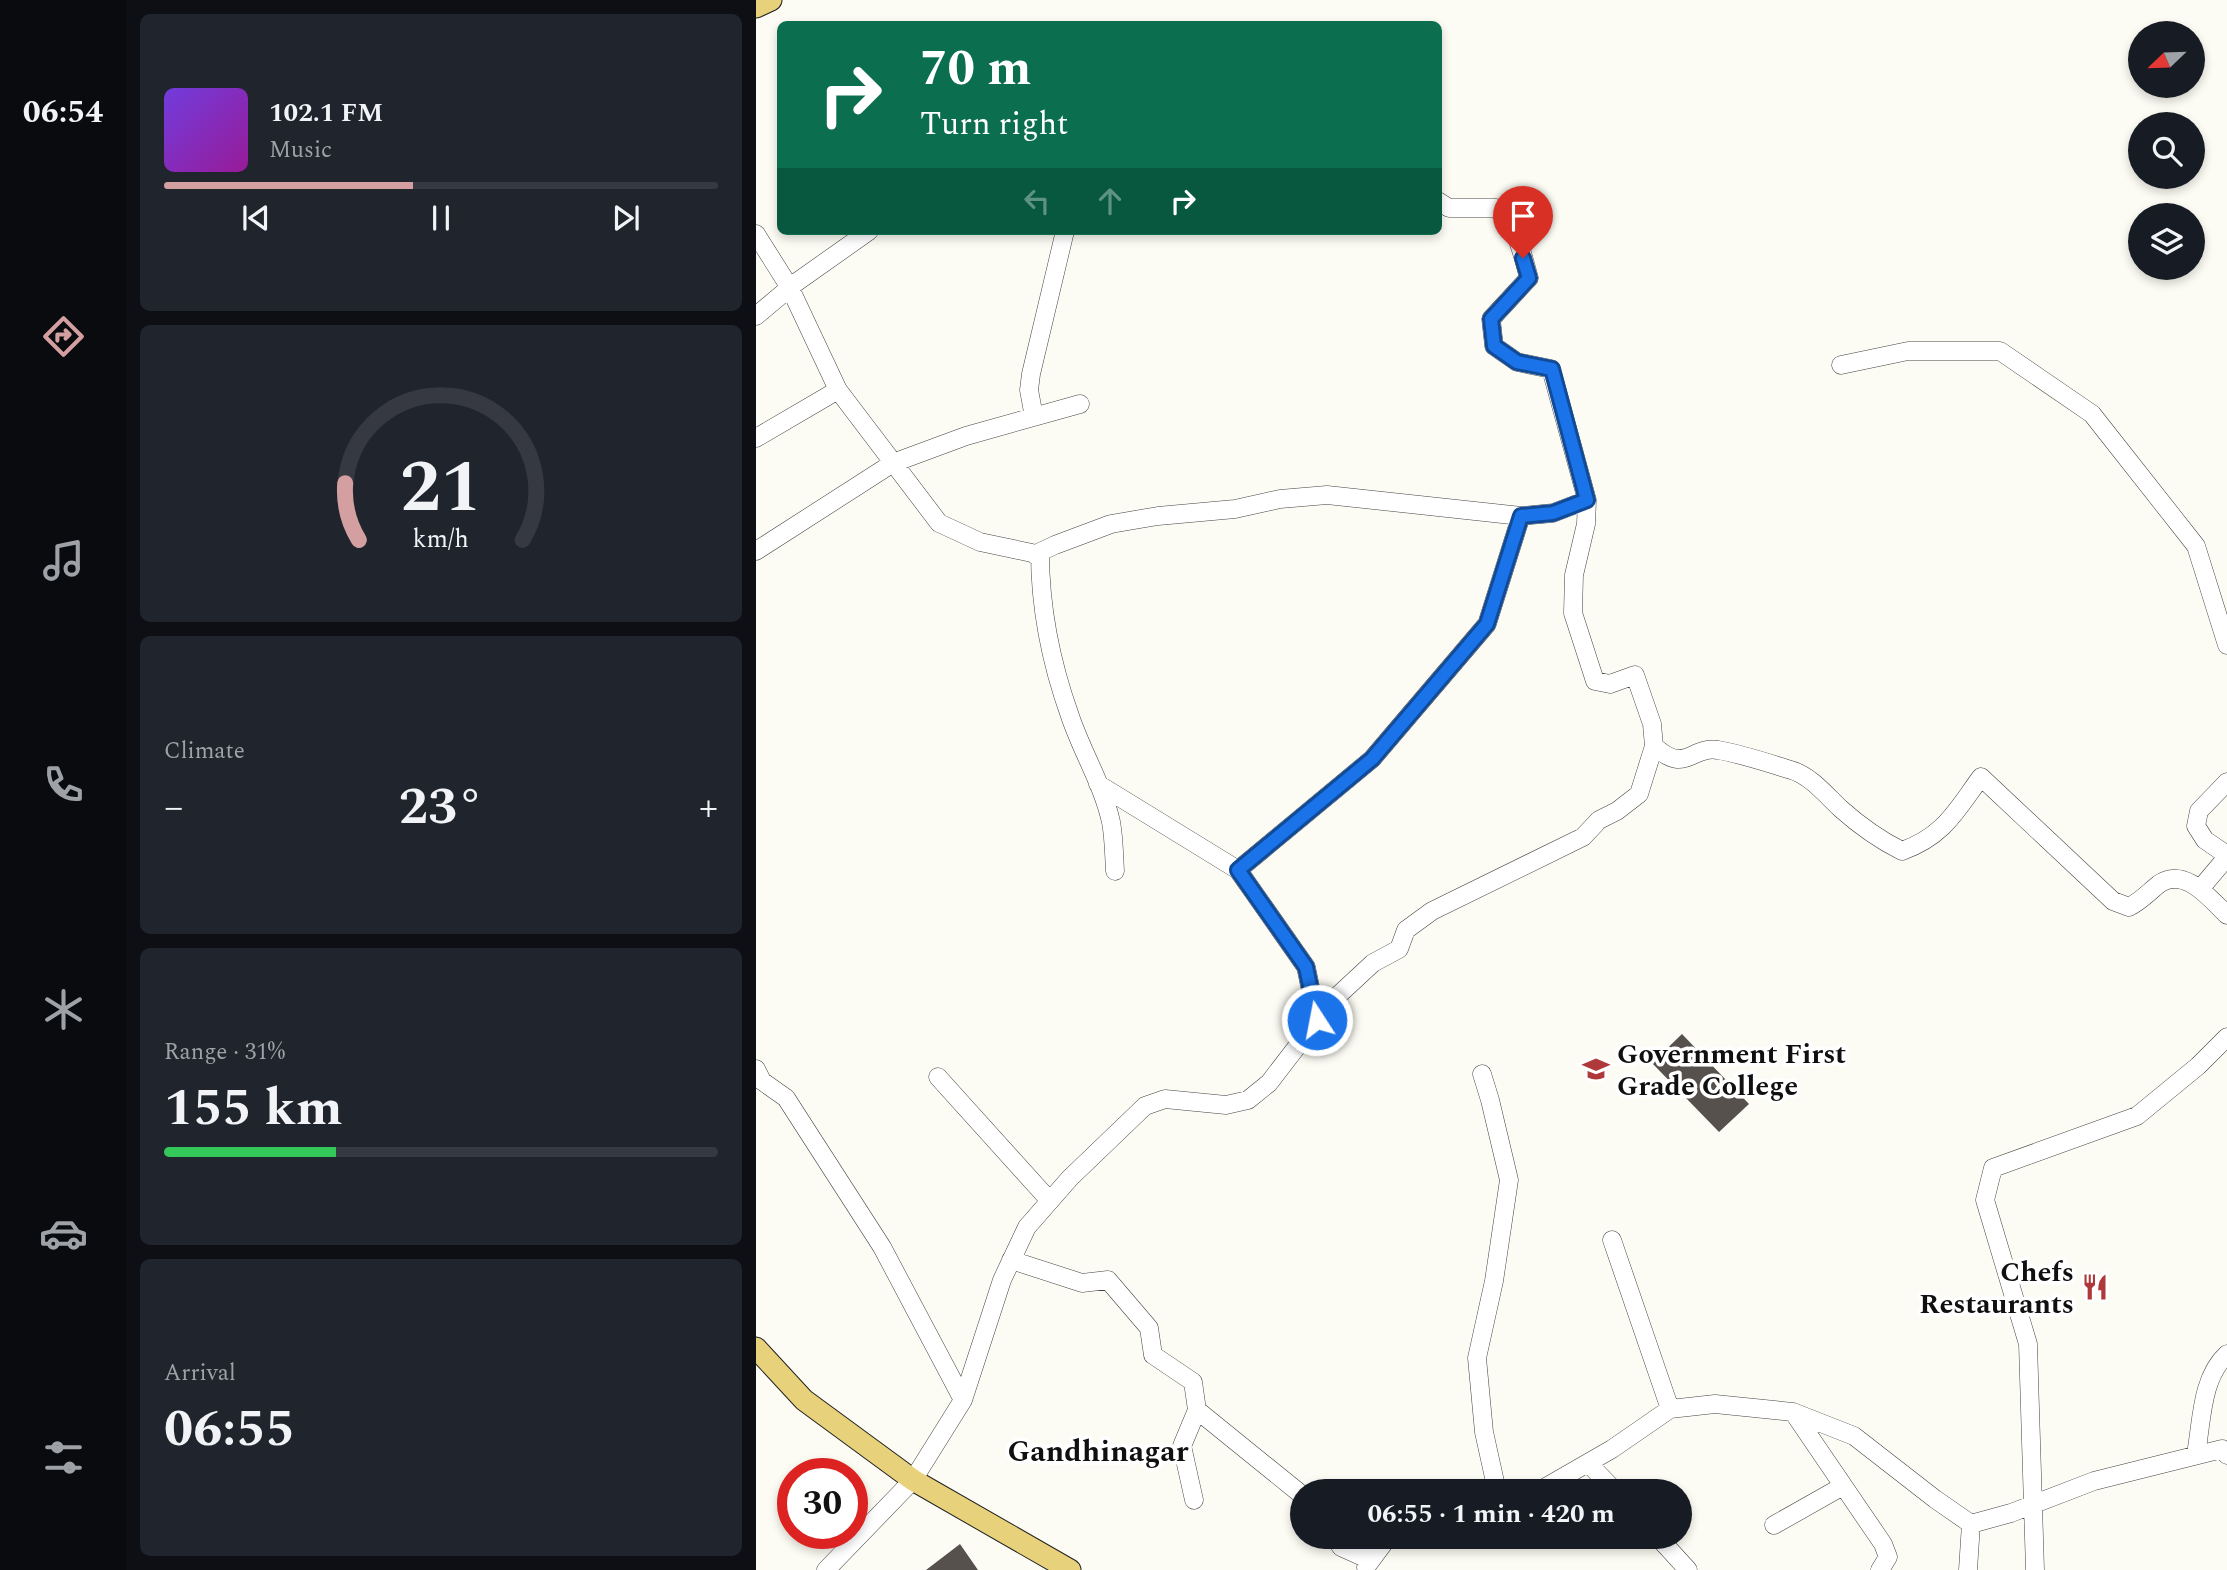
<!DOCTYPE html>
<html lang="en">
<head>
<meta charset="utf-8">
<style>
	:root { --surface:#171b24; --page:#20242c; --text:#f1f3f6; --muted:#9ea1a6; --line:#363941; --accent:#d39fa1 }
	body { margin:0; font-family:Spectral,serif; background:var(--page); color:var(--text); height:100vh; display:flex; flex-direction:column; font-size:26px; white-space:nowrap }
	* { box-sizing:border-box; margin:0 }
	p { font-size:23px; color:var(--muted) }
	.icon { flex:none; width:38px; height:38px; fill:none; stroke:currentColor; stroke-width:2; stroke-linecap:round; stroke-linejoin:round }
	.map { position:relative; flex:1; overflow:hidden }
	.details { display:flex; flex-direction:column; gap:14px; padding:14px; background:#0d0f14; width:630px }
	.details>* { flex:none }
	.banner { position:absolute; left:21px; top:21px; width:665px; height:214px; border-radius:10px; box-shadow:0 4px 10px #0003; background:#0b6e4f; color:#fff; overflow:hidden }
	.needle { width:46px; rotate:247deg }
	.buttons { position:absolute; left:1372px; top:21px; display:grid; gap:14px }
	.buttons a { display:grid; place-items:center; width:77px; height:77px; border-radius:50%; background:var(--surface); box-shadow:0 4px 10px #0003; font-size:35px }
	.speed { position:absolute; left:21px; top:1458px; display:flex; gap:14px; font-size:35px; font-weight:700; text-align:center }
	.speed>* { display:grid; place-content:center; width:91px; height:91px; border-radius:50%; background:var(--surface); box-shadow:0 4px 10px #0003; line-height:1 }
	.speed .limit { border:10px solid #d22; background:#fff; color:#111 }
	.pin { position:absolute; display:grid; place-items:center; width:60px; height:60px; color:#fff; margin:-72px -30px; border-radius:50% 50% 50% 0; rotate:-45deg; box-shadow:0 0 7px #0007 }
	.pin .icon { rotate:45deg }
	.me { position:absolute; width:77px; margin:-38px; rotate:349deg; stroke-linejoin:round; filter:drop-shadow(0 0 5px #0008) }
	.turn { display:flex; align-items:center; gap:24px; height:147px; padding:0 28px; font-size:32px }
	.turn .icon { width:91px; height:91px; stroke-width:2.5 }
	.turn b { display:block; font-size:49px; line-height:60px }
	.lanes { display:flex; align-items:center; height:66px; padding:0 28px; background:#0003; justify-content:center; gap:35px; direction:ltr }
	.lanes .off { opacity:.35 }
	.big { font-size:52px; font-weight:700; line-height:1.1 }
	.details .card { flex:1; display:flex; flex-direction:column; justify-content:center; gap:10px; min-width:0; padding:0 24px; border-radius:10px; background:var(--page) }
	.details .dial { align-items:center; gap:0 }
	.dial svg { height:182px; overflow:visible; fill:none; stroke:var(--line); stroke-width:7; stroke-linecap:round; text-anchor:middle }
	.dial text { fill:var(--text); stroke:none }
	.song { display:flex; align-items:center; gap:21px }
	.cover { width:84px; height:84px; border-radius:10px; background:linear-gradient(135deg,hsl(260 70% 55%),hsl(300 70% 35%)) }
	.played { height:7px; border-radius:4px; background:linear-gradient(90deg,var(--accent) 45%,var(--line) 45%) }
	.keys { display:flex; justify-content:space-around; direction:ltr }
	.heat { display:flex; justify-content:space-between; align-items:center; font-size:38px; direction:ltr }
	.charge { height:10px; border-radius:5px; background:linear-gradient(90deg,#34c759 31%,var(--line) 0) }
	.trip { position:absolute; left:534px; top:1479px; width:402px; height:70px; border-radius:35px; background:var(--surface); box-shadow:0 4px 10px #0003; font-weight:700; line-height:70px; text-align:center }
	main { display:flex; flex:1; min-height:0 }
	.menu { display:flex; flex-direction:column; width:126px; justify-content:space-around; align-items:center; background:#090b0e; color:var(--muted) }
	.menu .icon { width:49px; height:49px }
	.menu .current { color:var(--accent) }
	.menu b { font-size:32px; color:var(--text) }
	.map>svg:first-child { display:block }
</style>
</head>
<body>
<main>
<nav class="menu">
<b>06:54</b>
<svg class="icon current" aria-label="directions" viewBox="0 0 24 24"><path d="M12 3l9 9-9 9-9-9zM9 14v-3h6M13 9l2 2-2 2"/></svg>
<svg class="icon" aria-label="music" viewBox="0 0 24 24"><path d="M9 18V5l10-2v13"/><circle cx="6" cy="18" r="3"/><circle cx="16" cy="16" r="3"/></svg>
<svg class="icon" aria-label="phone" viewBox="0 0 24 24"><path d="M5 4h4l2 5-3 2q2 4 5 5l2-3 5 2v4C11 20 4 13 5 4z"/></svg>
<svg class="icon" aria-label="climate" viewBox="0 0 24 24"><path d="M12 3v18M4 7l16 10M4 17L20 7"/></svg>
<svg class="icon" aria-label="car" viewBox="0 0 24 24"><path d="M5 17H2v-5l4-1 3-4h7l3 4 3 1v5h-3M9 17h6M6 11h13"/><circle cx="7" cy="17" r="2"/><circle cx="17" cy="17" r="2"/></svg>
<svg class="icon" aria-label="filters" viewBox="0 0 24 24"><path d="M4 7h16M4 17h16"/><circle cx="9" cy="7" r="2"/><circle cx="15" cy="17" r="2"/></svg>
</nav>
<section class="details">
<div class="card">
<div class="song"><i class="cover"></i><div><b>102.1 FM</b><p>Music</p></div></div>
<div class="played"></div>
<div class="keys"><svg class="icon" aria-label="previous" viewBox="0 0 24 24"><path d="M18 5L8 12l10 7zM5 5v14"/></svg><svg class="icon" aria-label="pause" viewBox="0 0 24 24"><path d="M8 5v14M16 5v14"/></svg><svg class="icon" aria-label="next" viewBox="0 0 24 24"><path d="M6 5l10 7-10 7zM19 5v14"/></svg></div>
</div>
<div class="card dial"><svg viewBox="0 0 100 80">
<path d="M14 69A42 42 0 1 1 86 69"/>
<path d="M14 69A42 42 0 0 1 8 44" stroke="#d39fa1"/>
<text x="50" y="56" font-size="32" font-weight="700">21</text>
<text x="50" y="72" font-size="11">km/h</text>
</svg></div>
<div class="card"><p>Climate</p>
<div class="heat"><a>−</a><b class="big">23°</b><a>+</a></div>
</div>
<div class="card"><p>Range · 31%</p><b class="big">155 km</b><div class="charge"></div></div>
<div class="card"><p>Arrival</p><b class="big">06:55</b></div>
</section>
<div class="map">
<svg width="1471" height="1570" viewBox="0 0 1471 1570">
	<rect width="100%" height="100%" fill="#fdfcf4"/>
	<path fill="#57514d" d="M926 1034 993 1104 963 1132 896 1063Z
		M204 1544 222 1570H170Z"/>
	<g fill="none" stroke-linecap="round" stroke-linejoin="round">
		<g stroke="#434343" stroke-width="19">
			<path id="minor" d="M682 201 693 208H740C762 228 765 250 773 278L735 319 738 346 761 362 795 369 831 500 830 524 818 575 817 613 839 681 854 684 879 675 896 724 898 746C930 775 934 746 962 750 986 754 1012 763 1035 770 1055 776 1070 795 1085 809 1104 826 1124 840 1146 851 1188 836 1200 811 1225 777L1357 901 1373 907C1385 901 1393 892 1403 884 1429 866 1454 899 1471 915
				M0 234 34 288 82 390 183 523 224 542 276 553 284 558
				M0 316 38 284 113 231
				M1085 365 1152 351H1244L1336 414 1440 546 1471 645
				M278 417 273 390 275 374 309 231
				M0 438 82 390
				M0 551 137 463 210 436 324 404
				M1471 782 1443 811 1440 826 1449 840 1471 855
				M342 784 482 870 550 967 561 1020
				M482 870 616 759 731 624 765 516
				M359 871C358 855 358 838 355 822 347 785 326 752 314 716 295 663 284 609 284 552L299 545 355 524 402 516 479 509 524 499 571 495 765 516 797 513 831 500
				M1444 889 1471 857
				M0 1069 6 1081 30 1098 126 1247 207 1400 157 1480 70 1570
				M726 1074 734 1100 753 1180 738 1281 721 1358 728 1432 741 1491
				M182 1077 294 1201
				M856 1240 914 1409
				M255 1260 326 1283 352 1280 393 1328 397 1355 437 1382 441 1410 426 1446 438 1500
				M207 1400 246 1280 271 1227 314 1178 389 1106 409 1099 470 1105 492 1100 513 1083 576 1001 617 963 643 949 650 930 676 911 827 837 843 820 861 811 883 794 898 746
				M441 1410 546 1495
				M1037 1412 1127 1544 1132 1557 1124 1570
				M1440 1454C1446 1421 1445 1378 1471 1354
				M832 1463 859 1491
				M783 1491 856 1449 914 1409 959 1404 1037 1412 1098 1436 1179 1499 1215 1524 1255 1513 1338 1481 1466 1449 1471 1455
				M1018 1525 1087 1486
				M578 1536 585 1547 614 1560
				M901 1536 932 1570
				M610 1567 633 1536
				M1212 1570 1215 1524
				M1279 1570 1272 1344 1229 1200 1237 1168 1381 1116 1442 1066 1471 1037"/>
		</g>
		<g stroke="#212121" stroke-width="23">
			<path id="major" d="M0 7 15 0
				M0 1348 48 1400 157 1480 314 1570"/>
		</g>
		<use href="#minor" stroke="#fff" stroke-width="18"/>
		<use href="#major" stroke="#e7d17a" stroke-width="21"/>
	</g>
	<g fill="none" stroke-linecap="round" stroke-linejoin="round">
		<g stroke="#114b97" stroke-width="18">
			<path id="route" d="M561 1020 550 967 482 870 616 759 731 624 765 516 797 513 831 500 796 369 761 362 738 346 735 319 773 278 767 258"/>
		</g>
		<use href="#route" stroke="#1a73e8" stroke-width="12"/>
	</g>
	<defs>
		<g id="university-bare" transform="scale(2.1)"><path d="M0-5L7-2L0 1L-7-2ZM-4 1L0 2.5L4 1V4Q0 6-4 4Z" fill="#af383a" stroke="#fff" stroke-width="2.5" paint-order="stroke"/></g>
		<g id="restaurant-bare" transform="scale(2.1)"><path d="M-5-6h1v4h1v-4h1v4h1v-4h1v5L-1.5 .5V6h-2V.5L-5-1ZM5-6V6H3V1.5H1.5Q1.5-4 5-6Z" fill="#af383a" stroke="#fff" stroke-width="2.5" paint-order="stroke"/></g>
	</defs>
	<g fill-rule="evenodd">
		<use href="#university-bare" x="840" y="1069"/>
		<use href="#restaurant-bare" x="1339" y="1287"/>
	</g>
	<g text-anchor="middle" stroke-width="7" stroke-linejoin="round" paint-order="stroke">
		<g font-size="28" font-weight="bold" fill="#101010" stroke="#fff" text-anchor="start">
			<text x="861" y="1063">Government First<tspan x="861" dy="32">Grade College</tspan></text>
			<text x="1318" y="1281" text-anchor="end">Chefs<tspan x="1318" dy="32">Restaurants</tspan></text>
		</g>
		<g font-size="30" font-weight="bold" fill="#101010" stroke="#fff">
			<text x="342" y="1461">Gandhinagar</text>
		</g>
	</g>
</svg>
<div class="buttons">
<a><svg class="needle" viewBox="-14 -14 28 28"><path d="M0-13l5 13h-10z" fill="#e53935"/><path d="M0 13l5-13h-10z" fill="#9ea1a6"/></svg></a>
<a><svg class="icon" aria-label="search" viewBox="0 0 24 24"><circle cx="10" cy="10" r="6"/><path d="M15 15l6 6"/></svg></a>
<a><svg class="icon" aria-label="layers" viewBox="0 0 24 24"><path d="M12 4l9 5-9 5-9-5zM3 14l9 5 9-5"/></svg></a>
</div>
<div class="speed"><div class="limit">30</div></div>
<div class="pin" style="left:767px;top:258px;background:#d93025"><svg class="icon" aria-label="arrive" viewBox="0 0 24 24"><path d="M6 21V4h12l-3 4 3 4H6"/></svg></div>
<svg class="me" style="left:561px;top:1020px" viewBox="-20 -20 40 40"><circle r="17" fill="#1a73e8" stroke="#fff" stroke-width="3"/><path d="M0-11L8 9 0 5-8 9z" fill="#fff"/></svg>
<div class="trip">06:55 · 1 min · 420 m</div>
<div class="banner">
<div class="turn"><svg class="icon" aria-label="right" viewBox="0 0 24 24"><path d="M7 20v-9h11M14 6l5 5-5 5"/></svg><div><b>70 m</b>Turn right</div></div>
<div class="lanes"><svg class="icon off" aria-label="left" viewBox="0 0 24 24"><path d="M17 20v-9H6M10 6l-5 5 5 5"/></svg><svg class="icon off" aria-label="ahead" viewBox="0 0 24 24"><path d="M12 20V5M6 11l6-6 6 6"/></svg><svg class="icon" aria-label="right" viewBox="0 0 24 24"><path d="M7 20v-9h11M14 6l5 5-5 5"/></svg></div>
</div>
</div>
</main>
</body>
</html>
